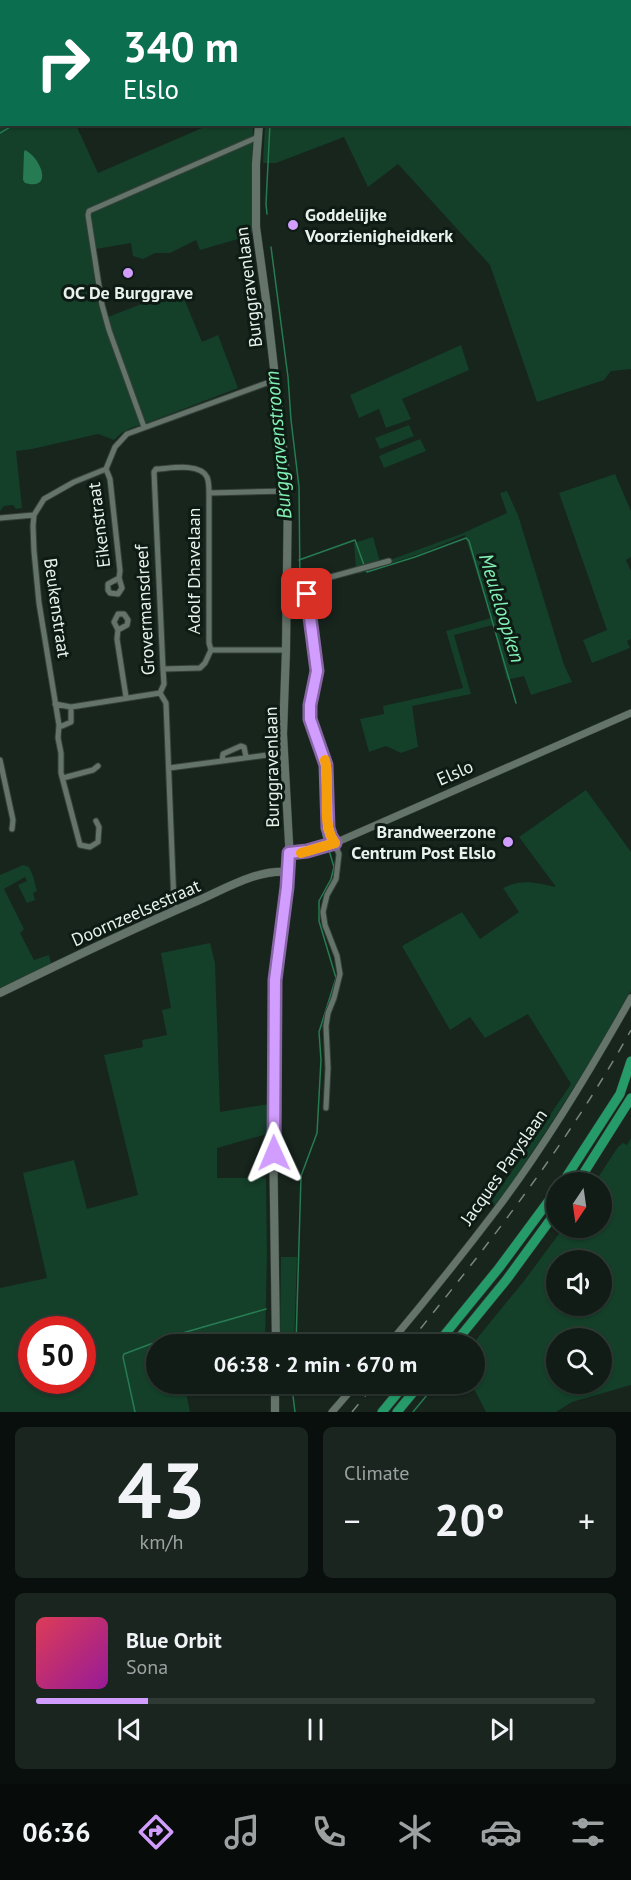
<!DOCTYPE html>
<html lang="en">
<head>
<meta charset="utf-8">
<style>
	:root { --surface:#111c16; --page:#1a251f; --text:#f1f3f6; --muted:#9ca1a1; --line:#303a35; --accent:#d19dfe }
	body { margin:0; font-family:"PT Sans",sans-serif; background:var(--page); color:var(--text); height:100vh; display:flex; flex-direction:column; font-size:22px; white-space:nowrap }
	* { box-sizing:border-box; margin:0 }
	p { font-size:20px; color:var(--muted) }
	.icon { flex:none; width:33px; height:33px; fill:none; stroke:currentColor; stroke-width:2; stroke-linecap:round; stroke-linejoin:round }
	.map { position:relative; height:1412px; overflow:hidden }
	.drawer { display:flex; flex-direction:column; gap:15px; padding:15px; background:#090f0c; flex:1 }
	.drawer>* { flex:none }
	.banner { position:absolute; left:0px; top:0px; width:632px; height:126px; box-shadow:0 2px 4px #0004,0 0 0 2px var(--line); background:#0b6e4f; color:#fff; overflow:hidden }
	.needle { width:39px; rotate:193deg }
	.fabs { position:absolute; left:546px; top:1172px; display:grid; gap:12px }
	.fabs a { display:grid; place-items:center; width:66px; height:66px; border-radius:50%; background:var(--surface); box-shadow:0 2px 4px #0004,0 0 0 2px var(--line); font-size:30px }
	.speed { position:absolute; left:18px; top:1316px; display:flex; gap:12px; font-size:30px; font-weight:700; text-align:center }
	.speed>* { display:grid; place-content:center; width:78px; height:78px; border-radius:50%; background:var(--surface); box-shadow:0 2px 4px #0004,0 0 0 2px var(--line); line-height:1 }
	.speed .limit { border:9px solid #d22; background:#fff; color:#111 }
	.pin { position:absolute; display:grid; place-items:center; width:51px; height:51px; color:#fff; margin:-26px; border-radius:12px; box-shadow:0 3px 9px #0006 }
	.me { position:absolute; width:66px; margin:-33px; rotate:359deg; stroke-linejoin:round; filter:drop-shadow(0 0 4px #0008) }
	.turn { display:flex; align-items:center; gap:21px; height:126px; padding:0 24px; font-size:27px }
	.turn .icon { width:78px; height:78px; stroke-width:2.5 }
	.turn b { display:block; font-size:42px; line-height:51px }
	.big { font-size:45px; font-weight:800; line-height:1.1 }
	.drawer .card { flex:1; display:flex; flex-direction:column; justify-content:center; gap:9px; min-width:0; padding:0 21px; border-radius:9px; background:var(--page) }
	.drawer .dial { align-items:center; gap:0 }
	.dial b { font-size:78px; line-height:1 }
	.song { display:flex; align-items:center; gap:18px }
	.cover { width:72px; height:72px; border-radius:9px; background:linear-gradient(135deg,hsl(350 70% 55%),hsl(300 70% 35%)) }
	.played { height:6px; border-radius:3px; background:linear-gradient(90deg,var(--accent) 20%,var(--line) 20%) }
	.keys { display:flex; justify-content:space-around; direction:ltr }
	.heat { display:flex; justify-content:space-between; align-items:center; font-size:33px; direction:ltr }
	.drawer .tiles { flex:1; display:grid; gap:15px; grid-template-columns:1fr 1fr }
	.card:last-child { grid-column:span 2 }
	.trip { position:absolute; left:146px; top:1334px; width:339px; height:60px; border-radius:30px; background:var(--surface); box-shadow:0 2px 4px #0004,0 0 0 2px var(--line); font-weight:800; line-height:60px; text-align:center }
	.menu { display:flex; height:96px; justify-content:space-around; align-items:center; background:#070b09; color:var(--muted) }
	.menu .icon { width:42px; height:42px }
	.menu .current { color:var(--accent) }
	.menu b { font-size:27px; color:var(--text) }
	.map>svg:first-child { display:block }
</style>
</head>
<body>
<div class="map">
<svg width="631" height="1412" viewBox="0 0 631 1412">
	<rect width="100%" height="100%" fill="#17251d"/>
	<path fill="#143f29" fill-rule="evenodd" d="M300 0H631V369L611 371 604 380 537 402 490 265 398 164 368 187 344 137 276 163H263L265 125 630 124V2H300Z
		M0 76H1L2 124 76 125 98 173 209 125H253L252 235 200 250 196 240 170 253H155L143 259 133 256 131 243 96 249 104 304 108 317 180 289 202 342 218 335 238 388 147 423C133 427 124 429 114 440L98 434 32 449 16 451 22 508 16 509 13 505 4 506 0 511Z
		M461 345 469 370 402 399 411 419 386 428 379 409 359 418 350 395Z
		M409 425 414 436 380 449 375 438Z
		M420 439 426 451 384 468 379 456Z
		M615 474 631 511V557L626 560 631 571V639L627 641 630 648 592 663 583 640 607 630 559 493Z
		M507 491 518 515 564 665 572 682 531 695 524 676 507 680 493 625 454 635 471 694 412 706 418 747 401 753 386 746 369 752 360 719 384 714 383 706 463 688 446 631 491 618 465 535 422 553 358 574 357 572 461 534 507 513 500 493Z
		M373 537 380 562 356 569 354 543Z
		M586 790 631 852V991L600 1046 559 1111 517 1176 495 1205 491 1202 571 1084 528 1014 485 1038 470 1017 450 1030 402 946 462 912 480 939 519 912 503 888C522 878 537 883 556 887L519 837Z
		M23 865 29 867 33 876 37 891 33 893 35 900 27 903 18 885 27 881 25 877 4 889 24 929 20 933 34 960 49 955 51 963 0 989V875Z
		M210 943 215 963 220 1112 269 1104 267 1134 217 1148V1178H266L267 1253 265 1344H156V1383H184L190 1412H0V1288L47 1278 23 1173 74 1160 87 1209 138 1195 104 1055 143 1047 142 1040 167 1035 162 1010 171 1008 161 953ZM32 1329H82V1380H32Z
		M631 1138V1385L572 1402 556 1412H486L471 1383H474V1344L479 1336 524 1281 564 1227H602V1182H595L618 1147 623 1143 627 1145ZM556 1260H602V1305H556ZM556 1338H602V1383H556Z
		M281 1257H297L294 1344H280Z"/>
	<path fill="#277b52" d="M25 150C41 158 54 191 25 183L23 180 24 152Z"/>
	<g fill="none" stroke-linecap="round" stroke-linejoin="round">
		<path stroke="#277b52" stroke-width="1.5" d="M307 0V2
			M189 2 192 0
			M0 133 15 124
			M267 214 266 204 270 124
			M271 247 288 377 291 420 299 487 300 584
			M299 560 355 540 364 565
			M366 569 367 572 415 557 466 538 469 541 516 703
			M301 588 311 668 304 716 319 755 323 782V836L326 843
			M296 1344 301 1176 317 1133 321 1060 319 1032 336 978 319 921V901L331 879 334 867 328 847
			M469 1344 473 1339
			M294 1383 293 1396 295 1412
			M135 1412 123 1357 124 1354 172 1336 266 1309
			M413 1412 437 1383"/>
		<g stroke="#354039" stroke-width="7">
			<path id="minor" d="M120 2 122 0
				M0 74 2 73
				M144 427 109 330 102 305 88 215 89 211 258 137
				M106 469 110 479 120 571 119 578 122 588 118 594 110 593 108 590V584L119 578
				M209 493V643L211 650H286
				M0 518 34 515
				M287 589 389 561
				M307 595 317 671 310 705V719L326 765 329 831 339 854 336 879 327 895 323 912 325 925 337 956 340 974 334 998 328 1013 326 1026 328 1068 326 1108
				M118 630 127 625 128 620 124 614H118L114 622 118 630 117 639 126 697
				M163 669 200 668 205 663 211 650
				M55 704 71 707 160 693
				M59 725 62 726 71 722V707
				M0 760 13 820 12 829
				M222 761 223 754 241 746 244 747 246 757
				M169 768 283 753
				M63 778 93 770 98 766
				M96 821 99 827 98 842 90 847 80 845 61 773V753L58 738 59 725 39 603 34 551 33 526 34 515 44 499 74 482 106 469 115 447 127 434 275 380
				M177 910 174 904 166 703 160 693 164 684 163 669 154 472 156 469H159C172 468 200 463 207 477 209 482 209 488 209 493L288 491"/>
		</g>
		<g stroke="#354039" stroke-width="8">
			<path id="tertiary" d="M289 853 307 851 335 843 631 713
				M389 1344C426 1300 462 1255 497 1209 547 1143 590 1071 631 998
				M332 1412 357 1383"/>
		</g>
		<g stroke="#354039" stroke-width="9">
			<path id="secondary" d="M294 2V0
				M259 124 256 164V227L267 307 288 491 286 650 283 734 290 861 275 980 273 1132 276 1344
				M0 993C65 961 130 930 197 901 225 889 257 869 288 872
				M275 1412V1383"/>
		</g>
		<g stroke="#354039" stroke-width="10">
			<path id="trunk" d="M563 1182 620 1094 631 1061
				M578 1182 631 1098
				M437 1344 499 1268 556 1191
				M454 1344 507 1279 556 1212
				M382 1412 406 1383
				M397 1412 421 1383"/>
		</g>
		<use href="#minor" stroke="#65746b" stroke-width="5"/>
		<use href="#tertiary" stroke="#65746b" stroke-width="7"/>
		<use href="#secondary" stroke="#65746b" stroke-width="8"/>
		<use href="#trunk" stroke="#259b6a" stroke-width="9"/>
		<path stroke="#79857e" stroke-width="1.5" stroke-dasharray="10 10" stroke-linecap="butt" d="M408 1344C489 1244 568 1143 631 1030
			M352 1412 376 1383"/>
	</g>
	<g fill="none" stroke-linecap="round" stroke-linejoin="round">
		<g stroke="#8866a5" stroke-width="15">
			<path id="route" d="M274 1153 275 980 287 887 289 853 307 851 335 843 331 837 328 828 326 765 310 719V705L317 671 307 594"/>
		</g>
		<use href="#route" stroke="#d19dfe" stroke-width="10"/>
		<path stroke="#f59e0b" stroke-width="10" d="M301 853 335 843C320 824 331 785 325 760"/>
	</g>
	<g fill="#d19dfe" stroke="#0e1b14" stroke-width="2">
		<circle cx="293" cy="225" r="6"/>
		<circle cx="128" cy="273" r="6"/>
		<circle cx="508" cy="842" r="6"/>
	</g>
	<g text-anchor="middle" stroke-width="6" stroke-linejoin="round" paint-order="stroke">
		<g font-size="18" font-weight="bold" fill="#e8f1eb" stroke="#0e1b14" text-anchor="start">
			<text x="305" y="221">Goddelijke<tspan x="305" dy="21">Voorzienigheidkerk</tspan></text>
			<text x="128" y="299" text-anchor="middle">OC De Burggrave</text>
			<text x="496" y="838" text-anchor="end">Brandweerzone<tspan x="496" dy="21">Centrum Post Elslo</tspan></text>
		</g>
		<g font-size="18" fill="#e8f1eb" stroke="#0e1b14">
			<text transform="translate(249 287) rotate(-97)" y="6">Burggravenlaan</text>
			<text transform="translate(99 525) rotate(-97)" y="6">Eikenstraat</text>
			<text transform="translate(194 571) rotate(-90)" y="6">Adolf Dhavelaan</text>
			<text transform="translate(57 608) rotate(82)" y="6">Beukenstraat</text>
			<text transform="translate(145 610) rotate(-93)" y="6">Grovermansdreef</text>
			<text transform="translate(272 767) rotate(-91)" y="6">Burggravenlaan</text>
			<text transform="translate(455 773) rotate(-24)" y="6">Elslo</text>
			<text transform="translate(136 913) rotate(-24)" y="6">Doornzeelsestraat</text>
			<text transform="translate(504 1167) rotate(-55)" y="6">Jacques Paryslaan</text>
		</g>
		<g font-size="20" font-style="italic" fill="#82f1b4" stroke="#0e1b14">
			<text transform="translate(278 445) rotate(-95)" y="7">Burggravenstroom</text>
			<text transform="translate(502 608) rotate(73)" y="7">Meuleloopken</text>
		</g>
	</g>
</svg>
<div class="fabs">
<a><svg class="needle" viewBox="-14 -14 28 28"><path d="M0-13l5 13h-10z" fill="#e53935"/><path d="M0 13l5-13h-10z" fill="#9ca1a1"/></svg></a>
<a><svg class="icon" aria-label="sound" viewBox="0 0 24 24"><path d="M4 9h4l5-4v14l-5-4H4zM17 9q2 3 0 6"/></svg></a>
<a><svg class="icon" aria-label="search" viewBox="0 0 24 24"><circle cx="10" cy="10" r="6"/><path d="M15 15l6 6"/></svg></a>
</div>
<div class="speed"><div class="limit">50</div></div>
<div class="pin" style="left:307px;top:594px;background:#d93025"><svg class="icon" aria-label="arrive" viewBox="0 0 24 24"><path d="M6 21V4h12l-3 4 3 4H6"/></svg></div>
<svg class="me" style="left:274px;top:1153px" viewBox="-20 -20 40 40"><path d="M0-17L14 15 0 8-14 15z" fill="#d19dfe" stroke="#fff" stroke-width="4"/></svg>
<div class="trip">06:38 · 2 min · 670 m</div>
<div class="banner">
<div class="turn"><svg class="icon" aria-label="right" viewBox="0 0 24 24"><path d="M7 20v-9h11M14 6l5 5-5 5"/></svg><div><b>340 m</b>Elslo</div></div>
</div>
</div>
<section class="drawer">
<div class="tiles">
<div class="card dial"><b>43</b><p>km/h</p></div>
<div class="card"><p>Climate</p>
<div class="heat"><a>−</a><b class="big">20°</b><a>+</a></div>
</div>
<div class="card">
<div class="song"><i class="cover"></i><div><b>Blue Orbit</b><p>Sona</p></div></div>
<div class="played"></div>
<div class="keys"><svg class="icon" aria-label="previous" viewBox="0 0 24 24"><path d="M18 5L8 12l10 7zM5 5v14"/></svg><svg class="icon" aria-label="pause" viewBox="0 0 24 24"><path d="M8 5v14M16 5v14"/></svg><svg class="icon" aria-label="next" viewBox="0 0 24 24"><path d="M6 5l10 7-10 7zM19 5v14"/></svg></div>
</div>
</div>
</section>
<nav class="menu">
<b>06:36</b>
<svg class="icon current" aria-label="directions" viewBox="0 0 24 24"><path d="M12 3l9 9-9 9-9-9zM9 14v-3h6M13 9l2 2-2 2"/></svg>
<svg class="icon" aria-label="music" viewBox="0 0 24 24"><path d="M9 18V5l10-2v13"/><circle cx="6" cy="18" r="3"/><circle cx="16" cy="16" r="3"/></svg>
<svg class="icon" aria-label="phone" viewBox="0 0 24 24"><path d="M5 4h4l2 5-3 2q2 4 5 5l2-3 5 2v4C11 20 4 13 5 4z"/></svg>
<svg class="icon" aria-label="climate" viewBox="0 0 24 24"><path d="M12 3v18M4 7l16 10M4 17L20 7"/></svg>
<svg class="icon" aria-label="car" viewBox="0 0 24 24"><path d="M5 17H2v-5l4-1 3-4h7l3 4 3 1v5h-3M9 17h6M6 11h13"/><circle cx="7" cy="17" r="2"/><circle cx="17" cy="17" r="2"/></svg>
<svg class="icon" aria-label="filters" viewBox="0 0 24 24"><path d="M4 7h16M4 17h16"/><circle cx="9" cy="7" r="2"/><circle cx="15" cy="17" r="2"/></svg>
</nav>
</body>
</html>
